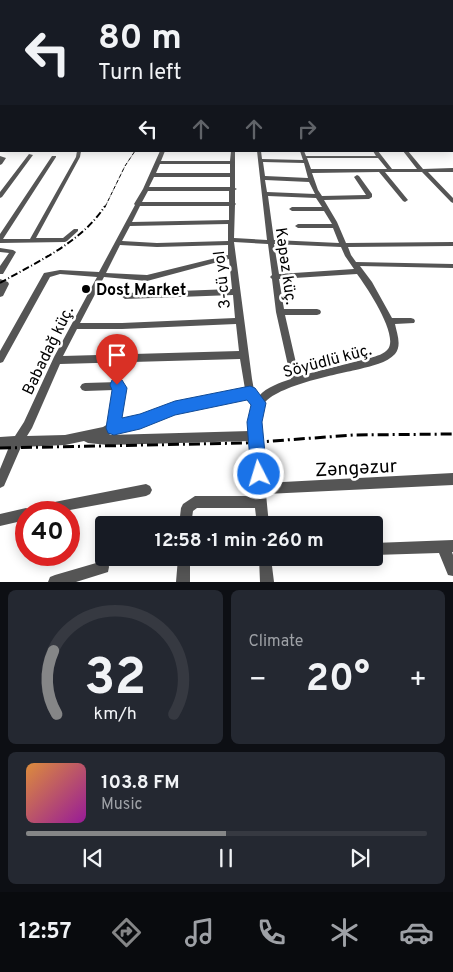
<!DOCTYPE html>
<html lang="en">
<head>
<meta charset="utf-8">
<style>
	:root { --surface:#171b24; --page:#242831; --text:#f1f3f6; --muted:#9ea1a6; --line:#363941; --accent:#858687 }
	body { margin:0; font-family:Overpass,sans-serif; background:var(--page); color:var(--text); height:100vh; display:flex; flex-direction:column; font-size:19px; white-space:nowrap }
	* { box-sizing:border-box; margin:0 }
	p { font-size:16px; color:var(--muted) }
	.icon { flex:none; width:28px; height:28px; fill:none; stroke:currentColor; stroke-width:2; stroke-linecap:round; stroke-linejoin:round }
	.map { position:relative; height:582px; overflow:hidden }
	.sheet { display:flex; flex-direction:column; gap:8px; padding:8px; background:#0d0f14; flex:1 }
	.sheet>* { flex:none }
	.top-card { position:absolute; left:0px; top:0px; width:454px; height:152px; box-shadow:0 2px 12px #0003; background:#171b24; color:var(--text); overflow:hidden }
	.speed { position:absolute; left:15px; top:501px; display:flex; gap:10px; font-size:25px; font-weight:700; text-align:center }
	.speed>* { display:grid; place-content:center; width:65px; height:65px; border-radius:50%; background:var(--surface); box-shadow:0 2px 12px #0003; line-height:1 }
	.speed .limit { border:8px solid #d22; background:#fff; color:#111 }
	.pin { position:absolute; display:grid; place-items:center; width:42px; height:42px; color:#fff; margin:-51px -21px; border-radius:50% 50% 50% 0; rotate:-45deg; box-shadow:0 0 5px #0007 }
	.pin .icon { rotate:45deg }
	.me { position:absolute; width:55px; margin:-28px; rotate:355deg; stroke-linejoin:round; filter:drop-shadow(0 0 4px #0008) }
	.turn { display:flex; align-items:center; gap:18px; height:105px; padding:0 15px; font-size:22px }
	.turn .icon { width:65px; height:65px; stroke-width:2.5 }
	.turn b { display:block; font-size:35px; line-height:42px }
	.lanes { display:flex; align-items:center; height:48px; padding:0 15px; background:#0003; justify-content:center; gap:25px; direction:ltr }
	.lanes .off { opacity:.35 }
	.big { font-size:38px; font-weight:700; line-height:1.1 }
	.sheet .card { flex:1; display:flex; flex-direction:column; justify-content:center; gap:8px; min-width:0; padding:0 18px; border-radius:8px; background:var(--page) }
	.sheet .dial { align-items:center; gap:0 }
	.dial svg { height:130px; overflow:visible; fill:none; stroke:var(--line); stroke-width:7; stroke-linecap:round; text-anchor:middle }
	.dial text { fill:var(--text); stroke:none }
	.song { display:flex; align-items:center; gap:15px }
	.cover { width:60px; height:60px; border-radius:8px; background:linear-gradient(135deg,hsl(30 70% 55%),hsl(300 70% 35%)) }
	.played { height:5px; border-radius:2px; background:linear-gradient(90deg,var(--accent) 50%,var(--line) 50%) }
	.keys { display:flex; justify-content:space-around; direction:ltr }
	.heat { display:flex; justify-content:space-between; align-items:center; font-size:28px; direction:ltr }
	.sheet .tiles { flex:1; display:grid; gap:8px; grid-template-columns:1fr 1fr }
	.card:last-child { grid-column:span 2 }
	.trip { position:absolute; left:95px; top:516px; width:288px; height:50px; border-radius:5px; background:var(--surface); box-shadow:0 2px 12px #0003; font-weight:700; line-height:50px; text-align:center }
	.tab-bar { display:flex; height:80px; justify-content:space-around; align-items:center; background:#090b0e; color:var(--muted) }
	.tab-bar .icon { width:35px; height:35px }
	.tab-bar .on { color:var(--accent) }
	.tab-bar b { font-size:22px; color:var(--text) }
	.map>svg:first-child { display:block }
</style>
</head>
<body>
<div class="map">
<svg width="453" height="582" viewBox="0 0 453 582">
	<rect width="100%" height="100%" fill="#fff"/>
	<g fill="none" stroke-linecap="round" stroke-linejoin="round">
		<path fill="#555" fill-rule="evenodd" d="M452 81H453V83H452Z
			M0 84H1V86H0Z
			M452 110H453V112H452Z
			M0 117H1V119H0Z
			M0 126H1V129H0Z
			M452 126H453V128H452Z
			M0 137H1V139H0Z
			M0 148H1V150H0Z
			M452 150 453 152H450L452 151Z
			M77 151H81L80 157 36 238H63L74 229H78V231L67 241 65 242 0 243V234L52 156H56V157L3 239H30L76 157Z
			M160 151H165L161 161H230L231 151H235V188L237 189 235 190V203L236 204 235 205 234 238 267 240 257 151H261L262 159 303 160 300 151H304L306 156H376L373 151H378L392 169H417L403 151H408L423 169 453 168V172H428L453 198V203L451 202 422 172H385L408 200 405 202 403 201 379 172 312 173 318 190 322 196 366 195 354 177 357 175 359 176 372 194V197L369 199 324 200 337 222 346 243 453 242V246L348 247 351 255 356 262 453 264V268L360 266 372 282 392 318H411L414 319 415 321 414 323 395 324C397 334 402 345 395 354 387 363 371 366 360 369 339 374 271 386 262 407 256 420 263 467 264 483L453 473V485L266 494 269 525H257L255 508H197L193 511 191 525H179L181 508 183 504 195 496H254L250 441 108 445 88 443 84 441 65 445 21 447 4 486 0 488V469L9 447H0V437L15 436 24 422 54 357 97 277 60 274 50 277 3 362 0 363V351L44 273 60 270 99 272 135 205 134 204 143 189ZM307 158H378L387 169H311ZM263 162 304 163 308 178 265 176ZM160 164H230V173H156ZM154 177H230V187H149ZM265 180 309 182 315 194 267 192ZM148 191H229V202H142ZM268 196 316 198 322 207H292L289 209 292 211H324L332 224H298L295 226 298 228H333L339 243 274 240ZM140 206H229V220L132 222ZM228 224V241L157 243 122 241 130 226ZM234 242 268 244 272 275 270 277 272 279 276 312 291 379C279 383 267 387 259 396L254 390 252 379ZM274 244 341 247 345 256 354 269 279 274ZM120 245 157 247 228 245V255L147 275 106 273ZM229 259 232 289 125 293 121 296 125 299 233 295 235 318 122 323H80L104 277 147 281ZM357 274C366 286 399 335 388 349 384 354 377 356 370 358L299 376 285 315H317L320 314 321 312 320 310 317 309H284L279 279ZM236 324 239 351 63 356 77 329H122ZM240 359 245 389 175 403 140 416 119 420 124 386 122 383 119 382 85 383 82 384 80 387 82 390 85 391 114 390 108 424 103 427 65 435 27 436 32 428 60 364ZM248 397 253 404 251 412 250 431 109 435 119 430 140 426 175 413Z
			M29 154 33 155 2 197 0 198V192Z
			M0 156 6 158 2 164 0 165Z
			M0 248 13 250 16 252 3 274H0V266L9 253 0 252Z
			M0 279 8 282 9 284 3 296 0 297Z
			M146 484 150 486 152 490 150 494 146 496 59 512H26V520L0 526V514L26 508 29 509 34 506Z
			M453 540V552H452L453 555V576L448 575 439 553 374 555V543Z
			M178 558H190V582H176Z
			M259 558H271L274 582H260Z
			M103 561 108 562 109 567 108 572 76 582H48L50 577 55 575Z"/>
		<path stroke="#000" stroke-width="1" stroke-dasharray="4 1 0.5 1" stroke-linecap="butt" d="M105 207 125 166 135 151"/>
		<path stroke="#000" stroke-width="2" stroke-dasharray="7 2.5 1 2.5" stroke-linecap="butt" d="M0 283C38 261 81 243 105 206"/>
		<path stroke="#000" stroke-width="3" stroke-dasharray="11 4 2 4" stroke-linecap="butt" d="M0 448 245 443 354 435 453 434"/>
	</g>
	<linearGradient id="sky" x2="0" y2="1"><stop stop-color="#8cadcc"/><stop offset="0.49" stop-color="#fff"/><stop offset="1" stop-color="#fff" stop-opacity="0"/></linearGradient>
	<rect width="453" height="162" fill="url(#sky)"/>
	<path fill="#1a73e8" stroke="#114b97" d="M117 378 122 380 127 388 122 418 140 414 175 401 250 386 255 388 266 403 262 422 267 474 265 480 259 482 253 480 251 474 247 422 251 405 247 400 175 415 140 429 114 435 108 433 106 428 112 390 110 385 112 380Z"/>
	<circle fill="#000" stroke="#fff" stroke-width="2" cx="86" cy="289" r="5"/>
	<g text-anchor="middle" stroke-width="5" stroke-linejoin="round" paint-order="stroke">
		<g font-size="16" fill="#000" stroke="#fff">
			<text transform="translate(287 266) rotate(82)" y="6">Kəpəz küç.</text>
			<text transform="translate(221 280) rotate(-96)" y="6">3-cü yol</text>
			<text transform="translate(47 350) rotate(-64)" y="6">Babadağ küç.</text>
			<text transform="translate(327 360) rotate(-15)" y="6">Söyüdlü küç.</text>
		</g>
		<g font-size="16" font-weight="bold" fill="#000" stroke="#fff" text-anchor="start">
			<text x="96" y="295">Dost Market</text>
		</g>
		<g font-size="19" fill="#000" stroke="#fff">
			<text transform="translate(356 467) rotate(-3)" y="7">Zəngəzur</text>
		</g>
	</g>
</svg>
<div class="speed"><div class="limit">40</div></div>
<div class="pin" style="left:117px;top:385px;background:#d93025"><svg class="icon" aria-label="arrive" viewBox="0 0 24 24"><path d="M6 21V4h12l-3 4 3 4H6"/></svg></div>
<svg class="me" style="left:259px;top:474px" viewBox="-20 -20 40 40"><circle r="17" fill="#1a73e8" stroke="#fff" stroke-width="3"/><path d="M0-11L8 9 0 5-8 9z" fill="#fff"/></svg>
<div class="trip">12:58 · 1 min · 260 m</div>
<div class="top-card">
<div class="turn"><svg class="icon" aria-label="left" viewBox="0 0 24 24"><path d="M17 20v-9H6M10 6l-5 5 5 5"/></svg><div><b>80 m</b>Turn left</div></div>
<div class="lanes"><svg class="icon" aria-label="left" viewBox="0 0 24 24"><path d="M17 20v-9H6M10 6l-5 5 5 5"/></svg><svg class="icon off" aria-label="ahead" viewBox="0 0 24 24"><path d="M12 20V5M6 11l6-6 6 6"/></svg><svg class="icon off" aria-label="ahead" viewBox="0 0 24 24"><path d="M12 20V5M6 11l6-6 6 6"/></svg><svg class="icon off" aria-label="right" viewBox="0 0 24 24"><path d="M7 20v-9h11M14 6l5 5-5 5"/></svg></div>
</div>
</div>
<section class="sheet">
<div class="tiles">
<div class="card dial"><svg viewBox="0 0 100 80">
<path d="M14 69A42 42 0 1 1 86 69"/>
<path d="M14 69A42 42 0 0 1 12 30" stroke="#858687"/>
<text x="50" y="56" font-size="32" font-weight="700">32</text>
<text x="50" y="72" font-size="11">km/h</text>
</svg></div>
<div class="card"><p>Climate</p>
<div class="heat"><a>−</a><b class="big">20°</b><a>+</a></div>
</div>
<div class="card">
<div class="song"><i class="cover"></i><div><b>103.8 FM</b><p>Music</p></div></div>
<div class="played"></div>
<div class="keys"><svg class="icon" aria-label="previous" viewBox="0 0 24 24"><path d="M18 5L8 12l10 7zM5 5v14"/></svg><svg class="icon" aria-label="pause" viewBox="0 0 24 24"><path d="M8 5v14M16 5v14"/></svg><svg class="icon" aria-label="next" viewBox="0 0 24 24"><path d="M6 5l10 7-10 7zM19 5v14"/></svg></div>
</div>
</div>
</section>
<nav class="tab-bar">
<b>12:57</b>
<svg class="icon on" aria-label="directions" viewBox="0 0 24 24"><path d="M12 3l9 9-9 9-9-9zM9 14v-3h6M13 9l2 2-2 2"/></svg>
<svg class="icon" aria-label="music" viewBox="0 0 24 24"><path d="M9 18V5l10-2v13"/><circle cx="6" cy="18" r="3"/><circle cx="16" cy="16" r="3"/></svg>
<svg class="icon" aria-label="phone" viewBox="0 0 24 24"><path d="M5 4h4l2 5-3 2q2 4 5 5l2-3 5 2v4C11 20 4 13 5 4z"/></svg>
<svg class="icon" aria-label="climate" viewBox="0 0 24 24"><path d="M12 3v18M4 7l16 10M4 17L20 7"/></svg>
<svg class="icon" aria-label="car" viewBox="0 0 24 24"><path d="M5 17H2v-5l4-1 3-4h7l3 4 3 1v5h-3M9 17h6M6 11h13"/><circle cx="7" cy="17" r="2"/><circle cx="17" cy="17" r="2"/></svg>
</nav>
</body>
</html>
